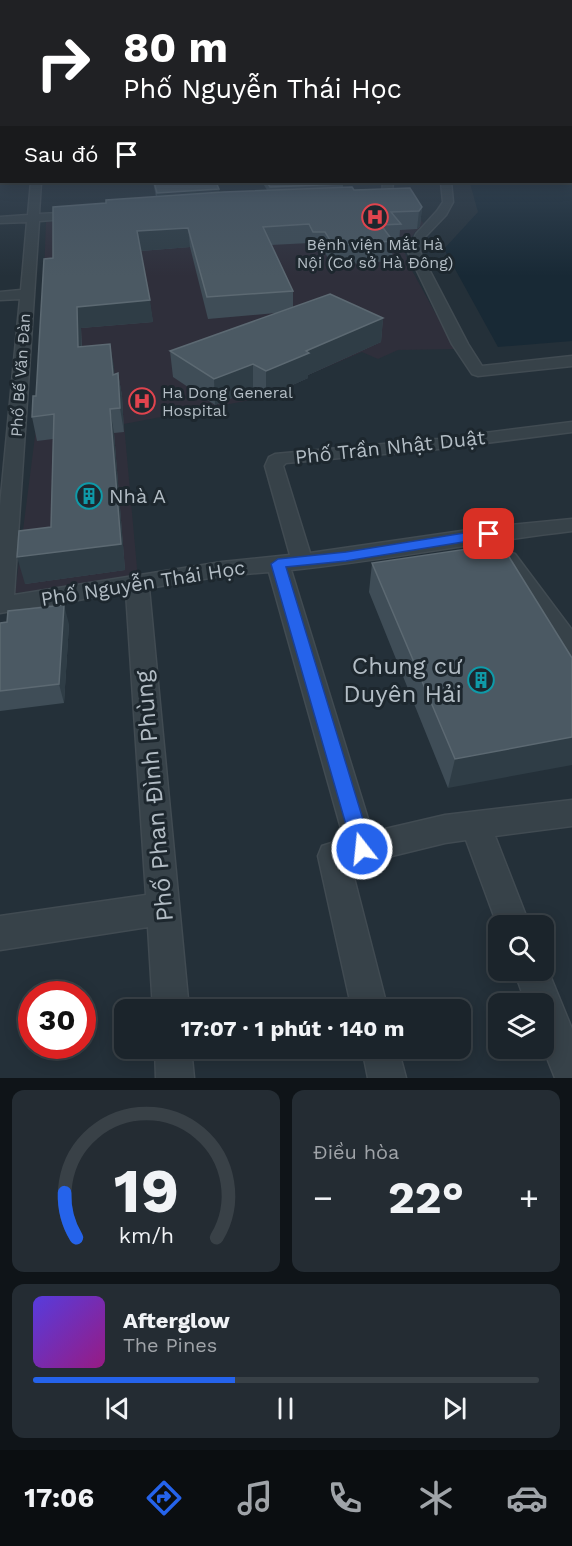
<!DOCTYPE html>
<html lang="vi">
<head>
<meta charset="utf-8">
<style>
	:root { --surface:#1b242b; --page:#242c33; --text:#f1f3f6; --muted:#a0a4a9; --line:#394147; --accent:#2563eb }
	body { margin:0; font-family:"Work Sans",sans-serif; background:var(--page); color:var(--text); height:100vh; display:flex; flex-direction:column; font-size:22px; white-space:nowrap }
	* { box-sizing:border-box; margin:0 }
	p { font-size:20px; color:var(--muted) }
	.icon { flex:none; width:33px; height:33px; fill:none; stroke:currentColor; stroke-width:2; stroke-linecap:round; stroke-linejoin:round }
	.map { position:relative; height:1078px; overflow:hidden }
	.side { display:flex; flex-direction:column; gap:12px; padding:12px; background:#0f1418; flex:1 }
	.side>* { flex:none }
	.banner { position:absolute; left:0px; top:0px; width:573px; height:183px; box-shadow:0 3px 15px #0003,0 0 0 2px var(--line); background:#202124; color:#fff; overflow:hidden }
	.controls { position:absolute; left:488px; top:915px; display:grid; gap:12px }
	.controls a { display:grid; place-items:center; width:66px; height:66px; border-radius:12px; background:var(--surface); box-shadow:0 3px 15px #0003,0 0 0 2px var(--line); font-size:30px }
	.speed { position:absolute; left:18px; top:981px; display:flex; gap:12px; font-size:30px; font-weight:700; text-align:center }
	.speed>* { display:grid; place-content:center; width:78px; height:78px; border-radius:50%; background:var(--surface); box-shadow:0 3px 15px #0003,0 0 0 2px var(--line); line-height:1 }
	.speed .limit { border:9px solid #d22; background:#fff; color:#111 }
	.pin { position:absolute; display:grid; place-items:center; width:51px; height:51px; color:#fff; margin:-26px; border-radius:12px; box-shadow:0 3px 9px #0006 }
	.me { position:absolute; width:66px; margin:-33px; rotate:344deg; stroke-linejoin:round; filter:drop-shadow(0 0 4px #0008) }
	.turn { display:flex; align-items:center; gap:21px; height:126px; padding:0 24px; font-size:27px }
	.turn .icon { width:78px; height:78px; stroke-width:2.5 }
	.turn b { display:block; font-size:42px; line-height:51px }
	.then { display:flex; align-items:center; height:57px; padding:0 24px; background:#0003; gap:12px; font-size:22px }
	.big { font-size:45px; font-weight:700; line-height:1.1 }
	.side .widget { flex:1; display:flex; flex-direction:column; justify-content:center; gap:9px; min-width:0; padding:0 21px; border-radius:12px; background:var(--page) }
	.side .dial { align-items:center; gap:0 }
	.dial svg { height:156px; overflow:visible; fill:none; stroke:var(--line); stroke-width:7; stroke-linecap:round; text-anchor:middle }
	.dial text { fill:var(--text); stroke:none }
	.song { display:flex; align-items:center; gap:18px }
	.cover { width:72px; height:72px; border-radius:9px; background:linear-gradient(135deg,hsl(250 70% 55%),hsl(310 70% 35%)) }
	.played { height:6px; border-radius:3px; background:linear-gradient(90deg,var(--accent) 40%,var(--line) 40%) }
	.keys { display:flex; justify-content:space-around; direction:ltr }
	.heat { display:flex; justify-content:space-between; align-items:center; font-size:33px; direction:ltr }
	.side .tiles { flex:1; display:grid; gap:12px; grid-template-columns:1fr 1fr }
	.widget:last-child { grid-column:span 2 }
	.trip { position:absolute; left:114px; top:999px; width:357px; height:60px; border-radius:12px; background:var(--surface); box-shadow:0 3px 15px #0003,0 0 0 2px var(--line); font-weight:700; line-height:60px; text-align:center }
	.menu { display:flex; height:96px; justify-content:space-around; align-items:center; background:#0b0e11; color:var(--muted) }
	.menu .icon { width:42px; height:42px }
	.menu .active { color:var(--accent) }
	.menu b { font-size:27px; color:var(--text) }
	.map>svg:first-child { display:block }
</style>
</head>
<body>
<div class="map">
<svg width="572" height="1078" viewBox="0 0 572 1078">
	<rect width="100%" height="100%" fill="#243039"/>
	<path fill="#2f2f3b" d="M325 204 415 212 426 227 415 232 404 250 409 265 455 349 398 350 378 359 362 352 306 376 308 378 266 397 124 424 138 579 15 593 39 405 46 222Z"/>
	<path fill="#182935" d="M572 139V341L498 347 444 249 478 212 470 183 466 182H572Z"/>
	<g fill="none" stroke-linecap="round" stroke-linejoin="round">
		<g stroke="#414b52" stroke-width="3">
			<path id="minor" d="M31 182H41L39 214 80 212 86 215 80 218 39 221 14 595 222 562 290 555 265 466 269 457 275 454 438 439 572 422V432L438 449 286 463 283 466 310 553 489 527 572 519V531C478 542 385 560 291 570L372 832 445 815 572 800V826L495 836 530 926 498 927 466 840 445 843 351 866 388 1010H352L318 856 322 846 344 839 269 572 222 576 149 588 189 1010H153L148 927 0 950V916L146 895 126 592 0 613V506L20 299 0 300V292L21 290 27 222 0 223V217L28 215Z
				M383 182H393L391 200 365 201V197L382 195Z
				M441 182H451L453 202 446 215 425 237 420 252 468 344 482 366 572 356V366L478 376 472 374 452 344 408 252 416 234 437 211 443 202Z
				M507 552 515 554 572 630V657L563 654 496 559 499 554Z
				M543 958 572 1029V1078H555L543 1048V1004H526L514 970H543Z
				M155 1048H191L194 1078H156Z
				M362 1048H398L406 1078H368Z"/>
		</g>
		<use href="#minor" fill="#374249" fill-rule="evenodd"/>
	</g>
	<path fill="#3f4d57" d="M153 182H216L219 192 267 190 262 182H341L343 184V187L422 207 420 226 417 229 400 230 399 243H393L392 261 332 265 324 251 313 252 309 243 271 245 293 291V307L383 318 381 342 308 375V378L266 397 253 389 215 405 173 377 170 351 276 313 208 319 190 247 141 251 153 322 81 328 82 347 110 344 114 374 118 373 122 396 124 432 114 433 125 570 25 584 51 527 53 439 37 441 32 417 36 396 53 258 106 203 156 197Z
		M372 563 572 658 448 788 369 592Z
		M0 623 69 624 64 703 0 711Z"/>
	<path fill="#2f3d46" d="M219 189 220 200 158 204 157 193Z
		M422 207 420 226 417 229 419 211Z
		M188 228 190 247 140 251 137 231Z
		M150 300 153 322 81 328 82 370 78 347 77 307Z
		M383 318 381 342 308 375V378L266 397V371L306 351Z
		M110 344 114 367 116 398 113 375Z
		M253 364V389L215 405 214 379Z
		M118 373 122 396 124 432 120 408Z
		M110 409 114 433 125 570 25 584 17 557 121 544Z
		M64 605 69 624 64 703 59 684Z
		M572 737V765L448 788 455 759Z"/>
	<path fill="#4b5963" stroke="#5c6972" stroke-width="1.5" d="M154 182H216L219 189 157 193Z
		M267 182H341L343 184 270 187Z
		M352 187 354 190 410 188 422 207 419 211 391 212 401 224 381 225 393 241 333 245 325 232H313L309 224 263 227 293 291 207 297 188 228 137 231 150 300 77 307 78 347 110 344 113 375 118 373 120 408 110 409 121 544 17 557 19 531 51 527 54 414 32 417 33 396H36L44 259 53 258V207L106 203V200L223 192Z
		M330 294 383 318 306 351 309 353 266 371 253 364 214 379 170 351Z
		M501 544 572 658V737L455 759 372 563Z
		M64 605 59 684 0 691V623L7 622 8 611Z"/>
	<linearGradient id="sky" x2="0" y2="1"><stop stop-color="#141a1f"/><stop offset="0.45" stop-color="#3f4e5f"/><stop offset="1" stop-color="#3f4e5f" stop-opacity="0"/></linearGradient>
	<rect width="572" height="276" fill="url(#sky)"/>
	<path fill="#2563eb" stroke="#184099" stroke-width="1.5" d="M489 529 496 534 494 537 346 561 286 567 372 849 369 856 362 859 355 856 271 564 278 559 346 552Z"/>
	<defs>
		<g id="hospital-ring" transform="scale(1.35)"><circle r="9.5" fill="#1d272e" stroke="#e0444e" stroke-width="1.5"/><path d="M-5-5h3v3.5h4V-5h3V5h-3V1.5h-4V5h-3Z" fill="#e0444e"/></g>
		<g id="building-ring" transform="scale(1.35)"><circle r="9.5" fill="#1d272e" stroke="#0f9aa8" stroke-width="1.5"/><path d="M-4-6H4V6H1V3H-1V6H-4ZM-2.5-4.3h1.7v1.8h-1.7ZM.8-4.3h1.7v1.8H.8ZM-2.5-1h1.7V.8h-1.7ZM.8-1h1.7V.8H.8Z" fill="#0f9aa8"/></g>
	</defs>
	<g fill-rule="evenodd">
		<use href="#hospital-ring" x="375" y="217"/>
		<use href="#hospital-ring" x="142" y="401"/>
		<use href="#building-ring" x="89" y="496"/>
		<use href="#building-ring" x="481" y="680"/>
	</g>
	<g text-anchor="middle" stroke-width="6" stroke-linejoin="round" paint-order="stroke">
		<g font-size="16" fill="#b3bdc5" stroke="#1d272e">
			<text x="375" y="250">Bệnh viện Mắt Hà<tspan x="375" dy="18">Nội (Cơ sở Hà Đông)</tspan></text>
			<text x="162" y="398" text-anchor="start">Ha Dong General<tspan x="162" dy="18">Hospital</tspan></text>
		</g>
		<g font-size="16" fill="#b3bdc5" stroke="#1d272e">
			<text transform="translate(20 375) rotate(-86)" y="6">Phố Bế Văn Đàn</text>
		</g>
		<g font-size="20" fill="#b3bdc5" stroke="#1d272e">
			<text transform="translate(390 447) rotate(-6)" y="7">Phố Trần Nhật Duật</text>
			<text transform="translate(143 583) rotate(-9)" y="7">Phố Nguyễn Thái Học</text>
		</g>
		<g font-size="20" fill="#b3bdc5" stroke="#1d272e" text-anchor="start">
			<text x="109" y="503">Nhà A</text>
		</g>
		<g font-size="24" fill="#b3bdc5" stroke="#1d272e" text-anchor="end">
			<text x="462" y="674">Chung cư<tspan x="462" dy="28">Duyên Hải</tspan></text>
		</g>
		<g font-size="24" fill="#b3bdc5" stroke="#1d272e">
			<text transform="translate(154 796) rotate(-95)" y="8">Phố Phan Đình Phùng</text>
		</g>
	</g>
</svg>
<div class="controls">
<a><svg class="icon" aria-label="search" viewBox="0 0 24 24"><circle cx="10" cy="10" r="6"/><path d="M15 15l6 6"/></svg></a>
<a><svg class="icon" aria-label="layers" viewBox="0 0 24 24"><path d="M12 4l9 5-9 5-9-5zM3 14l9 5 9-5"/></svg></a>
</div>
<div class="speed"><div class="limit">30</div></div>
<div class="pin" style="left:489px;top:534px;background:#d93025"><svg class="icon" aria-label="arrive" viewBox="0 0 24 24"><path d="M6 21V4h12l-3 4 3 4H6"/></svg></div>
<svg class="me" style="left:362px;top:849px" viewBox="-20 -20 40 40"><circle r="17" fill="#2563eb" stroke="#fff" stroke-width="3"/><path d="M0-11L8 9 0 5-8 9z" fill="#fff"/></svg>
<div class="trip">17:07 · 1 phút · 140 m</div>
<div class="banner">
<div class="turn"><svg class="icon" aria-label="right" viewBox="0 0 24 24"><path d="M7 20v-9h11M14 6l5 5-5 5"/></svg><div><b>80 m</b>Phố Nguyễn Thái Học</div></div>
<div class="then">Sau đó<svg class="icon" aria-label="arrive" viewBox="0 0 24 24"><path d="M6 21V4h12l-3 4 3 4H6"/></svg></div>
</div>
</div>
<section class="side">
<div class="tiles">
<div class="widget dial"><svg viewBox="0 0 100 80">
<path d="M14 69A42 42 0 1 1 86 69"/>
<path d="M14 69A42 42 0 0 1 8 46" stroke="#2563eb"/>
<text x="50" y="56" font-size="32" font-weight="700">19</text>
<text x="50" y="72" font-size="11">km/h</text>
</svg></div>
<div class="widget"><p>Điều hòa</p>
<div class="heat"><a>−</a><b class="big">22°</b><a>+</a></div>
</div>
<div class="widget">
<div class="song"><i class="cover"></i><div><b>Afterglow</b><p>The Pines</p></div></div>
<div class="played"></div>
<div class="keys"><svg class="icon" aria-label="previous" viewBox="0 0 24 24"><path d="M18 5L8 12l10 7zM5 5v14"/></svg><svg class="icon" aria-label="pause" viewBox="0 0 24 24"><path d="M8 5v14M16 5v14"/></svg><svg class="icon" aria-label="next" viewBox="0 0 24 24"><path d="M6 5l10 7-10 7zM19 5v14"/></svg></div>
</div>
</div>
</section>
<nav class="menu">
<b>17:06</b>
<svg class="icon active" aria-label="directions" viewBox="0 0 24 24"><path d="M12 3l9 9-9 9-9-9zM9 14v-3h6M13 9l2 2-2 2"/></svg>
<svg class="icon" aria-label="music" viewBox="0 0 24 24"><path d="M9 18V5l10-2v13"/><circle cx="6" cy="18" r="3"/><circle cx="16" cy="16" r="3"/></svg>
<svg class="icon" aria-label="phone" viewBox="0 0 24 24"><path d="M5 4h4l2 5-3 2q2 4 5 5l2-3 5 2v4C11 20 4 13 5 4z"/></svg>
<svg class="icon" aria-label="climate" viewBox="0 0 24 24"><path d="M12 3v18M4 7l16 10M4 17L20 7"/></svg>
<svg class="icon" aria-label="car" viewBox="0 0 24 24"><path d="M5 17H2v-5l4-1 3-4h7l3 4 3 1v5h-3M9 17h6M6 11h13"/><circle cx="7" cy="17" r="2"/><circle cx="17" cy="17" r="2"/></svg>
</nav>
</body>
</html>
